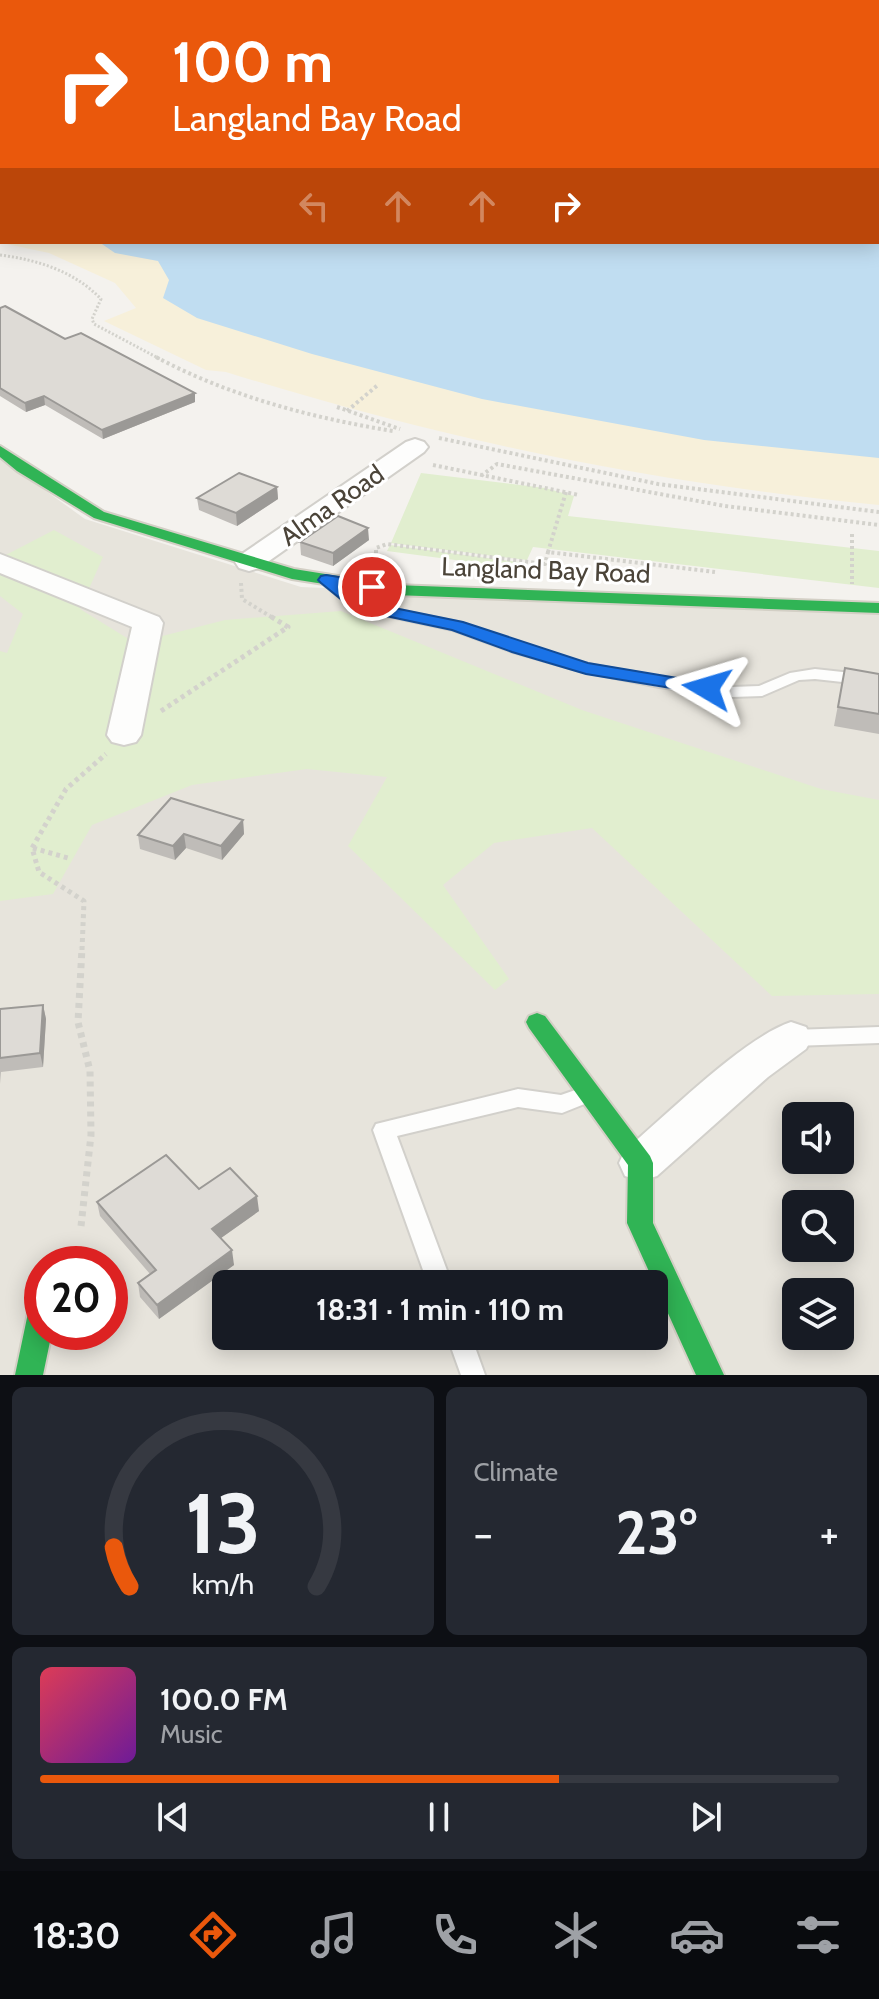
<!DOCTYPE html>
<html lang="en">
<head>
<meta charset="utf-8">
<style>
	:root { --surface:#171b24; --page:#242831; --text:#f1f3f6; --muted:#9ea1a6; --line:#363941; --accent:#ea580c }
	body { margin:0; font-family:Cabin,sans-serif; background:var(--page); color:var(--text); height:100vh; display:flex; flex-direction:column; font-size:30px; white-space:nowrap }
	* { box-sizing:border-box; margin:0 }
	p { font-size:26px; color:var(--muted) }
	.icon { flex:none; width:44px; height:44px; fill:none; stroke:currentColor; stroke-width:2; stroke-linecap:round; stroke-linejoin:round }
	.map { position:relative; height:1375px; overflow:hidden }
	.side { display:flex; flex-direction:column; gap:12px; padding:12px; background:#0d0f14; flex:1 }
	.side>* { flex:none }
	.banner { position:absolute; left:0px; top:0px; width:880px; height:244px; box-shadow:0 4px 20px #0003; background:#ea580c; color:#fff; overflow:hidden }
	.tools { position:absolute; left:782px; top:1102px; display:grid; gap:16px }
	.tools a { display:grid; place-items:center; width:72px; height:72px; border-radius:12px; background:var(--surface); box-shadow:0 4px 20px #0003; font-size:40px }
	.speed { position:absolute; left:24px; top:1246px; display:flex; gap:16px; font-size:40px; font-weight:700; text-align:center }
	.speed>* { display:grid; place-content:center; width:104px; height:104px; border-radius:50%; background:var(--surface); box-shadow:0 4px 20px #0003; line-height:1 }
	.speed .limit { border:12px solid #d22; background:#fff; color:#111 }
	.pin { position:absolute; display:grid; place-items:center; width:68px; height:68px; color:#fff; margin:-34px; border:4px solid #fff; border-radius:50%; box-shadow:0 2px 8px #0007 }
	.me { position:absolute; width:88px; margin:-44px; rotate:277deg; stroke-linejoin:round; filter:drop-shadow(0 0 6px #0008) }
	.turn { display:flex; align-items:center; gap:28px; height:168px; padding:0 40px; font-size:36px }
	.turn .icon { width:104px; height:104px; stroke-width:2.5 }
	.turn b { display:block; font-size:56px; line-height:68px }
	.lanes { display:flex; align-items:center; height:76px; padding:0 40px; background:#0003; justify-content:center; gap:40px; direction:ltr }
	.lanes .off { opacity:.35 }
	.big { font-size:60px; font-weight:700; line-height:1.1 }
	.side .card { flex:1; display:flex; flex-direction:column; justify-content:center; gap:12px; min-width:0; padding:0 28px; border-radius:12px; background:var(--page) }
	.side .dial { align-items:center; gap:0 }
	.dial svg { height:208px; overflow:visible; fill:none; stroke:var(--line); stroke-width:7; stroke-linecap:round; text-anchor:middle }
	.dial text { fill:var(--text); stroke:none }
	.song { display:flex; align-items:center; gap:24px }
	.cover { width:96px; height:96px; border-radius:12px; background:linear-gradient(135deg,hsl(350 70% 55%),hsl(280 70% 35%)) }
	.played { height:8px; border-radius:4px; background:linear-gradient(90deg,var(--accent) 65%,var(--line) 65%) }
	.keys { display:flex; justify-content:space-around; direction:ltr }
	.heat { display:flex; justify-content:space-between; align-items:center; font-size:44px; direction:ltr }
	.side .tiles { flex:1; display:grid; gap:12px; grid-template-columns:1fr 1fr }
	.card:last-child { grid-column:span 2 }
	.trip { position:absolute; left:212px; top:1270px; width:456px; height:80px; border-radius:12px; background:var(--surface); box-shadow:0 4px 20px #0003; font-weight:700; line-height:80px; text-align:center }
	.tabs { display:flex; height:128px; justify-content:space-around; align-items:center; background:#090b0e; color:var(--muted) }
	.tabs .icon { width:56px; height:56px }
	.tabs .on { color:var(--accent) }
	.tabs b { font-size:36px; color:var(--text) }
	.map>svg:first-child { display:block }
</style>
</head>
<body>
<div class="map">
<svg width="879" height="1375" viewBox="0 0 879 1375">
	<rect width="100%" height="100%" fill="#f4f2ee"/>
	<path fill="#e7e4dc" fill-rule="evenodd" d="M0 458 85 519 301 587 879 612V1375H0ZM796 1116H840V1160H796ZM796 1204H840V1248H796ZM42 1264H110V1332H42ZM226 1284H654V1336H226ZM796 1292H840V1336H796Z"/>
	<path fill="#e1eecf" d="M421 473 545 488 574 496 568 516 879 551V588L533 547 527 560 391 543Z
		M54 530 103 557 80 609 135 643 225 620 341 611 582 710 821 789 879 800V994L772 996 592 828 494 843 443 885 509 979 495 990 348 846 387 777 307 769 192 785 92 825 53 894 0 901V651L7 653 23 614 0 596V558Z
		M390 545 526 563 523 569 387 551Z"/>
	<path fill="#f7f0da" d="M0 170 2 242H428L879 342V505C652 483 444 440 226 372L206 370 104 321 136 308 115 283 49 253 2 243Z"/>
	<path fill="#c0ddf1" d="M0 0H879V458L704 440 482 399 312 354 197 318 163 298 169 280 158 261 115 253 99 242H878V2H2V210Z"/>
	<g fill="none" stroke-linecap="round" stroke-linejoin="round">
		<g stroke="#d2d0cb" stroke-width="4">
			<path id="lane" d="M328 577 364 603 462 623 523 646 588 664 659 677 732 687 759 686 790 673 815 669 879 676V686L815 679 799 680 762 696 732 697 659 687 580 671 513 652 453 630 354 609 323 584 321 581 323 578Z
				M879 1027V1043L793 1046 786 1044 783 1038 786 1032 793 1030Z
				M584 1087 592 1089 595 1095 592 1101 562 1113 518 1107 397 1136 452 1284H428L373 1130 376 1124 518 1089 561 1095Z
				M447 1336H471L485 1375H461Z"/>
		</g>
		<g stroke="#d2d0cb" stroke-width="4">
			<path id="street" d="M415 439 424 442 428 447 424 452 259 568 249 571 239 568 235 562 239 556 406 442Z
				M0 554 159 617 163 623 141 735 136 742 124 745 112 742 107 735 132 627 0 573Z
				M791 1022 806 1027 812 1038 806 1049 768 1077 657 1176 641 1181 625 1176 619 1163 625 1150C667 1115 743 1038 791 1022Z"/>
		</g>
		<g stroke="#d3cfc5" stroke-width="4">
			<path id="fast" d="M0 446 104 512 294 569 394 585 879 603V613L394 595 292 579 94 518 17 471 0 457Z
				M537 1013 545 1016 650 1156 653 1163V1223L724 1375H696L627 1223 628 1165 529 1028 526 1022 529 1016Z
				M42 1301V1332H52L43 1375H15L28 1313 32 1304Z"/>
		</g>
		<path stroke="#d3d2cc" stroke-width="3" stroke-dasharray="2 2" stroke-linecap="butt" d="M0 255C38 260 74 271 101 299L92 319 94 324 160 359"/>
		<path stroke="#d3d2cc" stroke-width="4" stroke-dasharray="3 3" stroke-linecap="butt" d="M156 357C229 396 312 418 393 431
			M337 407 400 429
			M347 411 379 384
			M439 438 658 484 879 512
			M433 465 579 495
			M481 476 497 464 725 506 879 525
			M566 492 548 552 715 572
			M852 534V584
			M384 562 376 553V548L387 544 545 564 548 552
			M241 583 242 599 273 618"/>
		<path stroke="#d3d2cc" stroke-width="5" stroke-dasharray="4 4" stroke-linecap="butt" d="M161 711 288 627 270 616
			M33 848 68 858
			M82 950 84 901 39 872 32 848 66 789 106 754"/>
		<path stroke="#d3d2cc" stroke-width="7" stroke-dasharray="5 5" stroke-linecap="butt" d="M81 1226 91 1135 90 1071 78 1022 82 948"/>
		<use href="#lane" fill="#fdfdfc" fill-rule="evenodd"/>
		<use href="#street" fill="#fdfdfc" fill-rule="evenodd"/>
		<use href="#fast" fill="#30b455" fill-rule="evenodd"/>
	</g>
	<path fill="#bfbcb8" d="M0 308 65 339 195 402 103 439 45 405 26 412 0 396Z
		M277 487 278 499 237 526 199 510 197 498Z
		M369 540 333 566 301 555 300 542Z
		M845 668 879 674V734L834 726Z
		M243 820 244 834 222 860 186 848 175 860 140 849 138 835Z
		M43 1005 46 1019 43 1067 1 1072 0 1084V1009Z
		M199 1189 259 1211 221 1238 234 1265 159 1319 140 1297 138 1283 150 1274 100 1216 97 1202Z"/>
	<path fill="#9b9996" d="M195 393V402L103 439 102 430Z
		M44 396 45 405 26 412 25 403Z
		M277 487 278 499 237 526 236 513Z
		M368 528 369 540 333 566V553Z
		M243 820 244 834 222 860 221 846Z
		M184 834 186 848 175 860 173 846Z
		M43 1005 46 1019 43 1067 40 1053Z
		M257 1196 259 1211 214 1243 212 1229Z
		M232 1250 234 1265 159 1319 157 1305Z"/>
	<path fill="#dedbd6" stroke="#9b9996" stroke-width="2" d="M5 306 65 339 81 333 195 393 102 430 44 396 25 403 0 388V308Z
		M239 473 277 487 236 513 197 498Z
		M338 516 368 528 333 553 300 542Z
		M845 668 879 674V714L838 707Z
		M171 798 243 820 221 846 184 834 173 846 138 835Z
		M43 1005 40 1053 0 1058V1009Z
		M166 1155 199 1189 230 1168 257 1196 212 1229 232 1250 157 1305 138 1283 156 1270 97 1202Z"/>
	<path fill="#1a73e8" stroke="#114b97" stroke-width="2" d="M326 575 378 583 380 587 378 590 347 588 365 602 463 622 588 663 707 683 717 688 707 694 586 674 512 652 452 630 353 609 321 583 318 580 321 576Z"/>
	<g text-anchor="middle" stroke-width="6" stroke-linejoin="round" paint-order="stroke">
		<g font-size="26" fill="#4b4439" stroke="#fff">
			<text transform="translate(332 505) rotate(-35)" y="9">Alma Road</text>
			<text transform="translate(546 570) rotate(2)" y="9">Langland Bay Road</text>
		</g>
	</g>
</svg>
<div class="tools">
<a><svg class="icon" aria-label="sound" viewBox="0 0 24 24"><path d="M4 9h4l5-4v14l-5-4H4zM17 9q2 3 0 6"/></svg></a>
<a><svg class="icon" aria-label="search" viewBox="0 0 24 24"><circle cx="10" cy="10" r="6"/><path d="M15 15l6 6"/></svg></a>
<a><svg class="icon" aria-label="layers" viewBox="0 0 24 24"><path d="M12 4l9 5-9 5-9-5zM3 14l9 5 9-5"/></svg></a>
</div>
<div class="speed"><div class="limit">20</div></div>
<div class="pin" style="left:372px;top:587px;background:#d93025"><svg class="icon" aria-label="arrive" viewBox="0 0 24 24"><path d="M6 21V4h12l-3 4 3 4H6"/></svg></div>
<svg class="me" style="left:707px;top:688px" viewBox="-20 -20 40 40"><path d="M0-17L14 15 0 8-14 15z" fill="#1a73e8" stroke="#fff" stroke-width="4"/></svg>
<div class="trip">18:31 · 1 min · 110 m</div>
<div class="banner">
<div class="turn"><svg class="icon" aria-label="right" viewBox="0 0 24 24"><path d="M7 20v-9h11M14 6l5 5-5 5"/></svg><div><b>100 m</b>Langland Bay Road</div></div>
<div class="lanes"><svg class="icon off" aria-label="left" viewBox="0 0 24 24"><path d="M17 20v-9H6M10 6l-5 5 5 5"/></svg><svg class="icon off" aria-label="ahead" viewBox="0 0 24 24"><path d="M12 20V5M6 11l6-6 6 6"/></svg><svg class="icon off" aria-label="ahead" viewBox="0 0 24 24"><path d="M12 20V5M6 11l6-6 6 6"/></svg><svg class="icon" aria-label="right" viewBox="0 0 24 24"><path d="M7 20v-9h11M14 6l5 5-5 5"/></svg></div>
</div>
</div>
<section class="side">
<div class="tiles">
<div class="card dial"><svg viewBox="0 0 100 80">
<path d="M14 69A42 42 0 1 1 86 69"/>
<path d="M14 69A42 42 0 0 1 8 54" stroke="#ea580c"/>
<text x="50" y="56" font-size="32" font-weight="700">13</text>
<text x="50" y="72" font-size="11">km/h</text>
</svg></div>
<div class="card"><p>Climate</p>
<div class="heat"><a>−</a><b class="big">23°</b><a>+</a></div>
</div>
<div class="card">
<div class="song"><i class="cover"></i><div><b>100.0 FM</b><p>Music</p></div></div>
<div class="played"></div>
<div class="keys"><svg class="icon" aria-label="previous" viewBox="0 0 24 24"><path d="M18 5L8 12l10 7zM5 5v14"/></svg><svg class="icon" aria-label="pause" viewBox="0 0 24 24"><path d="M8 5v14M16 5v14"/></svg><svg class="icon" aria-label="next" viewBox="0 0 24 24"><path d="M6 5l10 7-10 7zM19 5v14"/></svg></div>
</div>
</div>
</section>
<nav class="tabs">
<b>18:30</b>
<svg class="icon on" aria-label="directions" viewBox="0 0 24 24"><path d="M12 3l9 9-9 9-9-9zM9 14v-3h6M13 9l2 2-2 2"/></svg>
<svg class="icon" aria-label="music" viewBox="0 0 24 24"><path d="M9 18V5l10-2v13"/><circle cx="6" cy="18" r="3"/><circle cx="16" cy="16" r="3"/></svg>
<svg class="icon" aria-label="phone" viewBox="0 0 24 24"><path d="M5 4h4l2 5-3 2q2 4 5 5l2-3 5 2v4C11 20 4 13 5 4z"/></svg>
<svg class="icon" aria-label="climate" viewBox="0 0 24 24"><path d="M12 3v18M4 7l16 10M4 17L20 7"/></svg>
<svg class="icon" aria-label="car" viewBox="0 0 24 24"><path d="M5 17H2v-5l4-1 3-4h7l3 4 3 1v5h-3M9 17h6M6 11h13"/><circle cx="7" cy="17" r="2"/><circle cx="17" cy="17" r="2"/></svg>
<svg class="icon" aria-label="filters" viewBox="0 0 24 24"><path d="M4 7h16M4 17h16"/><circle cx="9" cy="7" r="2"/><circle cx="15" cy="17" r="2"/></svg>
</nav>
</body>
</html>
